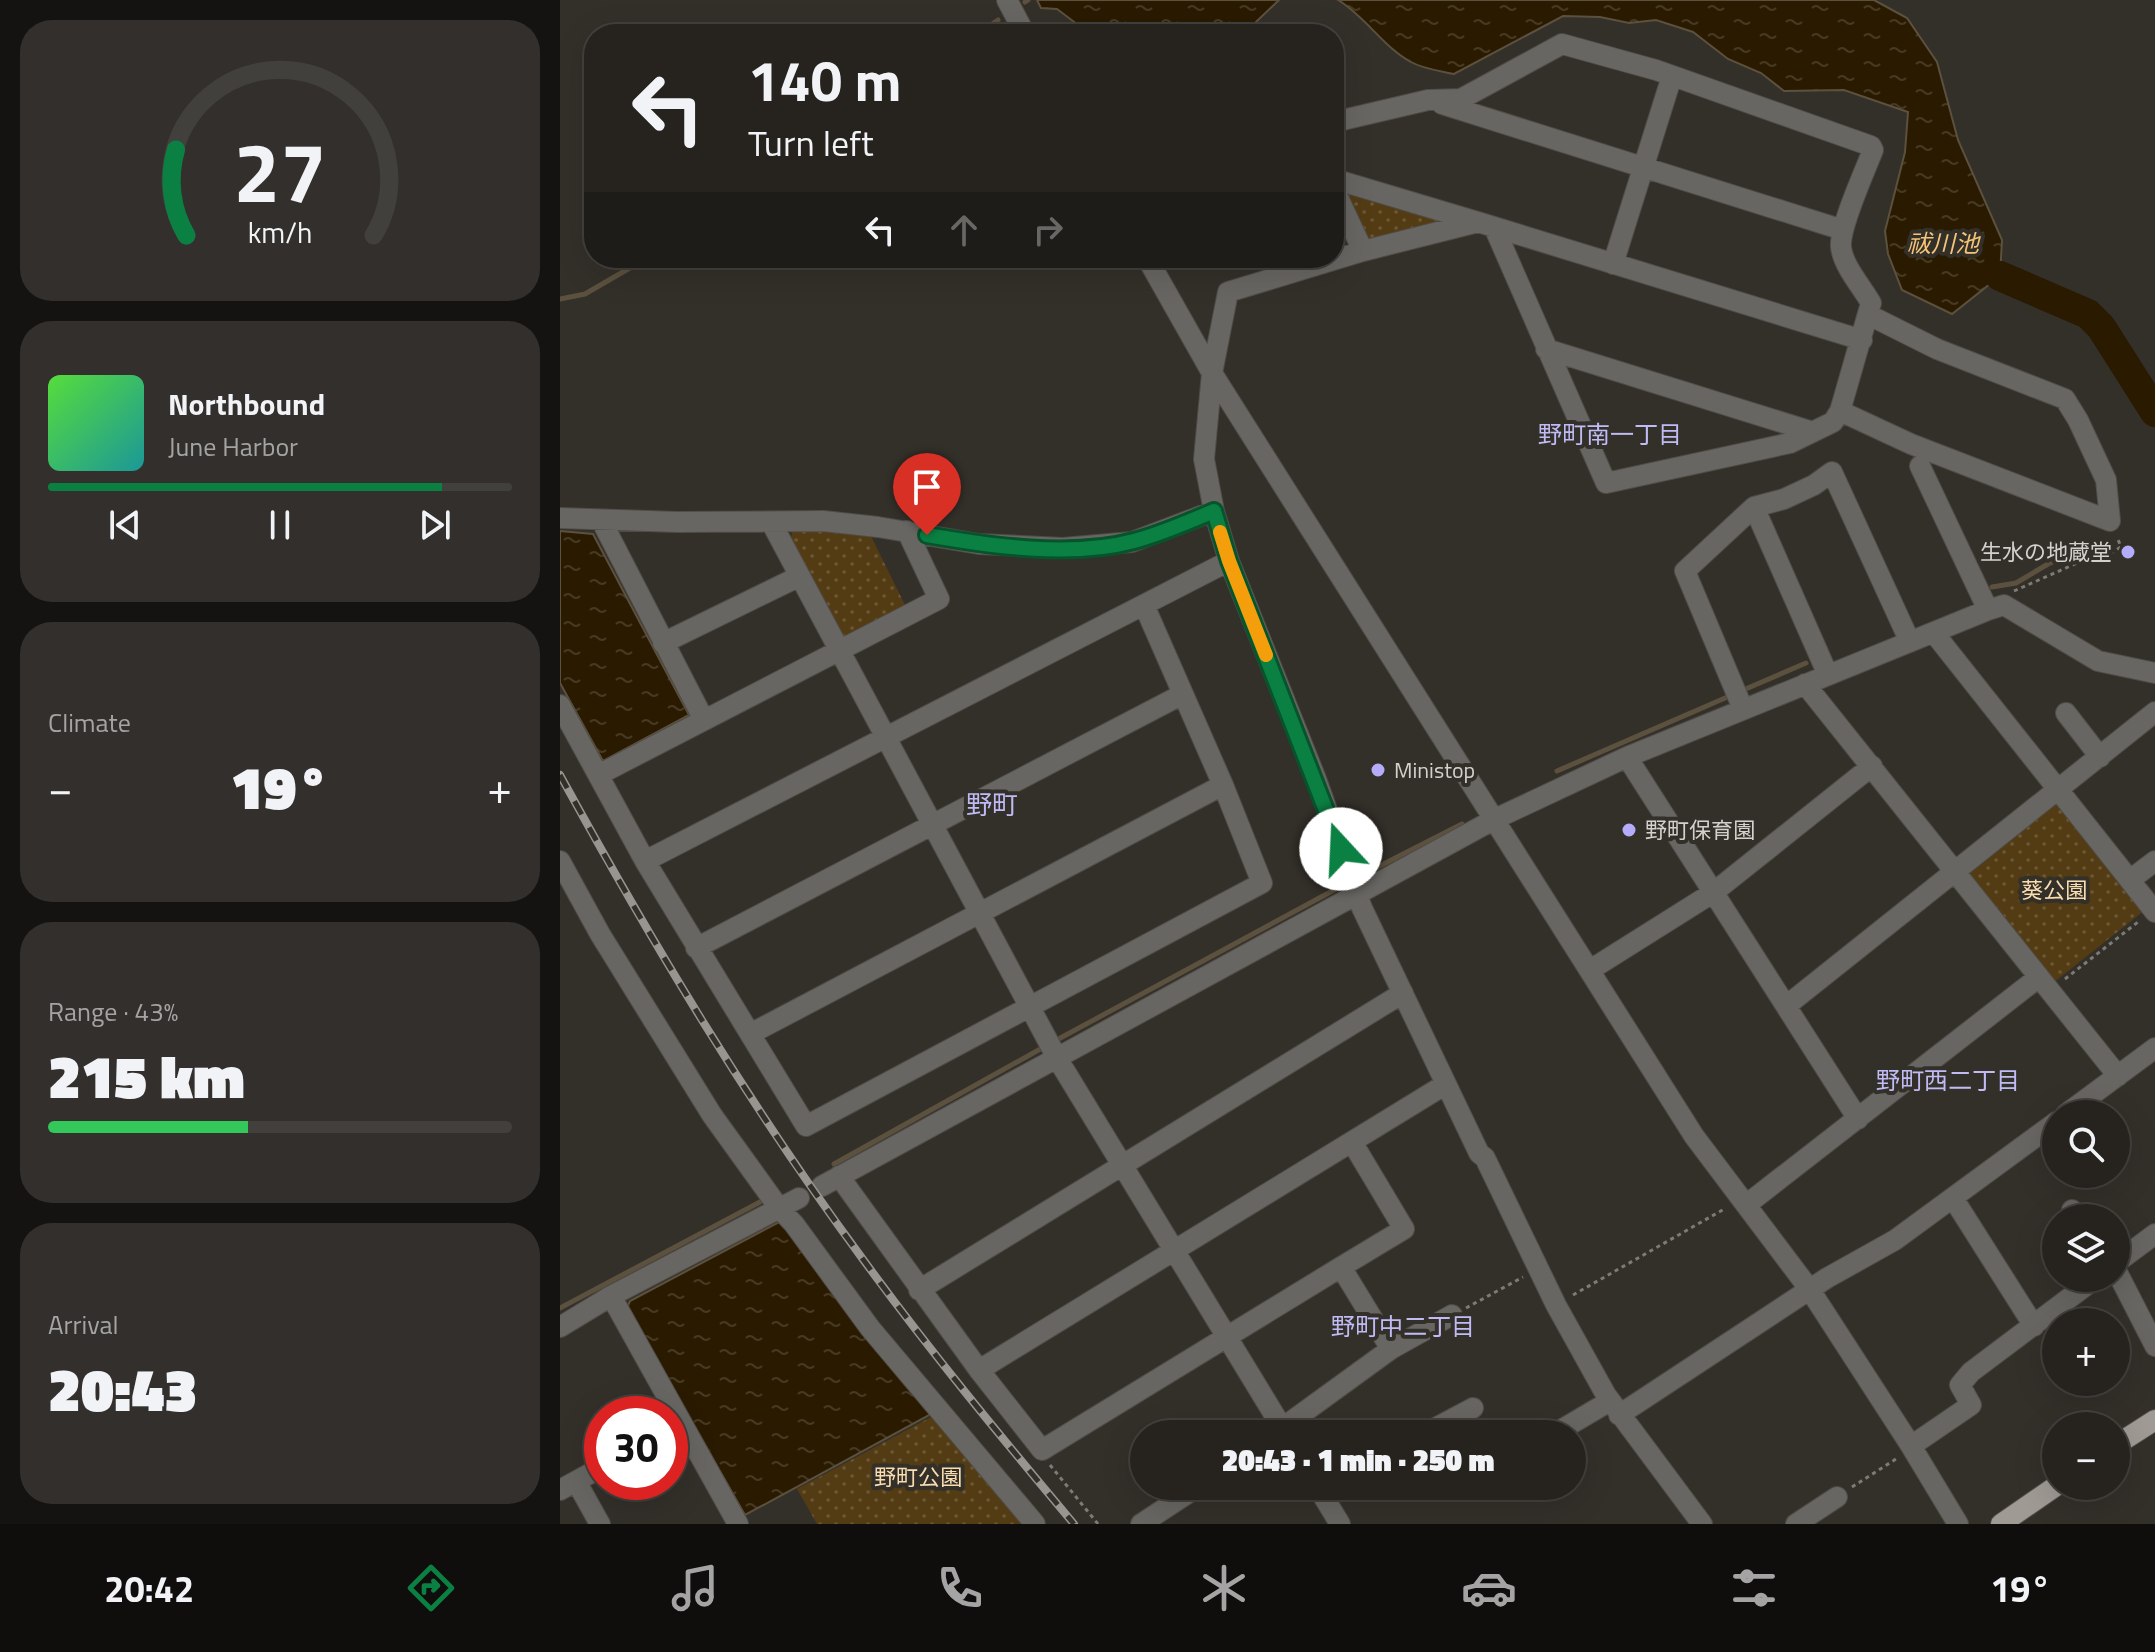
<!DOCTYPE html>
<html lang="en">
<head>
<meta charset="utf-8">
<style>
	:root { --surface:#26231f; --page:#322f2c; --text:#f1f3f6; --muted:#a4a4a4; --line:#42403d; --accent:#0b8043 }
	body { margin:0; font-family:"Titillium Web","Noto Sans JP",sans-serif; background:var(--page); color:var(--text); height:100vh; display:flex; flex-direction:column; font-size:30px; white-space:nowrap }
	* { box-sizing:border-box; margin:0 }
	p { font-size:26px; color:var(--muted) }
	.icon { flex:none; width:44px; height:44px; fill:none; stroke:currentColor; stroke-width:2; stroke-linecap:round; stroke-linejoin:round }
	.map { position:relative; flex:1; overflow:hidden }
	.details { display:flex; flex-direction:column; gap:20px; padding:20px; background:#151311; width:560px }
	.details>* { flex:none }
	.top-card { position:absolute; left:24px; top:24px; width:760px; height:244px; border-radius:32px; box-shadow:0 8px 32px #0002,0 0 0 2px var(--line); background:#26231f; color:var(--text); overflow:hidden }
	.fabs { position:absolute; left:1482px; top:1100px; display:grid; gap:16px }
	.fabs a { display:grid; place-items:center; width:88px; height:88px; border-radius:50%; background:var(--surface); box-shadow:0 8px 32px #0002,0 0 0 2px var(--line); font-size:40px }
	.speed { position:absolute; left:24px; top:1396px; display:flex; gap:16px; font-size:40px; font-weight:700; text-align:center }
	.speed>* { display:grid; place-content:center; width:104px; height:104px; border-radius:50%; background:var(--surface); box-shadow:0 8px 32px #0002,0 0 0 2px var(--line); line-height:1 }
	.speed .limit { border:12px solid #d22; background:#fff; color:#111 }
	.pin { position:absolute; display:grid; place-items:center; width:68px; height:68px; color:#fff; margin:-82px -34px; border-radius:50% 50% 50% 0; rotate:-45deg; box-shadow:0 0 8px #0007 }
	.pin .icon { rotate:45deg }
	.me { position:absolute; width:88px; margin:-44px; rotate:340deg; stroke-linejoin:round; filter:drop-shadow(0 0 6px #0008) }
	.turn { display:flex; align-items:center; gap:28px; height:168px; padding:0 32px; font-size:36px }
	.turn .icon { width:104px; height:104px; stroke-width:2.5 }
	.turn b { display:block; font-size:56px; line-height:68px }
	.lanes { display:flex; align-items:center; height:76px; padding:0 32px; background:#0003; justify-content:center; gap:40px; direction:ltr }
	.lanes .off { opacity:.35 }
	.big { font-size:60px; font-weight:800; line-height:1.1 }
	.details .widget { flex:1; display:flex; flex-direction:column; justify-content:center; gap:12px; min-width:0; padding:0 28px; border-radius:32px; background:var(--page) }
	.details .dial { align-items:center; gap:0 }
	.dial svg { height:208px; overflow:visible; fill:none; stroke:var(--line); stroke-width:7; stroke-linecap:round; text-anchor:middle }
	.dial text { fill:var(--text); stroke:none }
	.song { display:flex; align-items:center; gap:24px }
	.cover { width:96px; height:96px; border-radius:12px; background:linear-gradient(135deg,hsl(110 70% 55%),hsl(180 70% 35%)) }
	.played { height:8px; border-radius:4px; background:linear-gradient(90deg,var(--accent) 85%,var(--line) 85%) }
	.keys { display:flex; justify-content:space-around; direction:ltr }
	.heat { display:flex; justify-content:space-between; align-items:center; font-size:44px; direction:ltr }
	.charge { height:12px; border-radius:6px; background:linear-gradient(90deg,#34c759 43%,var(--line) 0) }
	.trip { position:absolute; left:570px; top:1420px; width:456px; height:80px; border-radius:40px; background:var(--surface); box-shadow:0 8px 32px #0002,0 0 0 2px var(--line); font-weight:800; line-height:80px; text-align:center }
	.menu { display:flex; height:128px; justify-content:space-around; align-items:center; background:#0f0e0c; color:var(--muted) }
	.menu .icon { width:56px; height:56px }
	.menu .selected { color:var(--accent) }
	.menu b { font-size:36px; color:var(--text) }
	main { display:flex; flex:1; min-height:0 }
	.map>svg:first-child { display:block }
</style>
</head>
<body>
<main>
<section class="details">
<div class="widget dial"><svg viewBox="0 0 100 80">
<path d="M14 69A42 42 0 1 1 86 69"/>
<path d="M14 69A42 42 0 0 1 10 36" stroke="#0b8043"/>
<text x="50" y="56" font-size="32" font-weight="700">27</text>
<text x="50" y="72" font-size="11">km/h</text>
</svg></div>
<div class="widget">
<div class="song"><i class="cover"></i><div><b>Northbound</b><p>June Harbor</p></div></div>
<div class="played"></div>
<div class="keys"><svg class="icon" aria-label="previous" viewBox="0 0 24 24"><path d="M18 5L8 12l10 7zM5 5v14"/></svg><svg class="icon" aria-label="pause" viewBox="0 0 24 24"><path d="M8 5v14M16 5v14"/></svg><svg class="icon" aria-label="next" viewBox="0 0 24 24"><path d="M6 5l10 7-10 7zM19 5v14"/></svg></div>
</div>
<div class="widget"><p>Climate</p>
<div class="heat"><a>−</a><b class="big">19°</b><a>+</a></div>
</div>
<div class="widget"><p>Range · 43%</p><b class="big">215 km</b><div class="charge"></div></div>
<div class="widget"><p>Arrival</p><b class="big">20:43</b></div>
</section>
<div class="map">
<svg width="1595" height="1524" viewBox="0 0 1595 1524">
	<defs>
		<pattern id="park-dots" width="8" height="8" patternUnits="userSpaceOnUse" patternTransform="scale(2)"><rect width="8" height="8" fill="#533c14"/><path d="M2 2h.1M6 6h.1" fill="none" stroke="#6b5735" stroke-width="1.8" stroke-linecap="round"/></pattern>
		<pattern id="water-ripples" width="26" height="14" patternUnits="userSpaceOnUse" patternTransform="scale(2)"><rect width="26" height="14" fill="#291a00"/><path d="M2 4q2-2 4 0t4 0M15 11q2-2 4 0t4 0" fill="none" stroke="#473a24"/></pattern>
	</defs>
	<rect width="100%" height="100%" fill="#332f29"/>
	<path fill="url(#park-dots)" d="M786 188 894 222 814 242 805 238 780 192Z
		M233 527 311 536 346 607 289 639 282 635 231 539Z
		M1492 803 1502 806 1585 910 1493 983 1408 878 1411 868Z
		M373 1416 465 1524H257L237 1489Z"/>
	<path fill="url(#water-ripples)" stroke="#5c513e" stroke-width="2" d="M477 0H719L696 22 689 34H530L497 9 481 8Z
		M778 0H1314L1347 18 1377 62 1398 140 1442 240 1440 276 1392 314 1342 290 1328 254 1325 231 1345 152 1348 112 1284 90 1224 91 1201 73 1168 59 1133 32 1096 20 1069 23 1040 17 1003 16 894 74C881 71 863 69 851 62 823 47 806 17 778 0Z
		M0 531 33 534 129 715 43 761 0 683Z
		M221 1221 373 1413 185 1515 67 1308 70 1301Z"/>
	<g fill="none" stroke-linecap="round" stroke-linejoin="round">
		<path stroke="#5c513e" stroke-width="5" d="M465 2 468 0
			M418 34 438 20
			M0 299 25 294 87 258
			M1432 587 1456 583 1488 564 1542 543
			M1181 691 1246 663
			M997 771 1172 695
			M796 878 902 824
			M493 1042 787 883
			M274 1164 484 1047
			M0 1308 200 1202"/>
		<path stroke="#291a00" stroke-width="30" d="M1440 276 1528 314 1541 327 1595 412"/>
		<g stroke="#504c47" stroke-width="22">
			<path id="minor" d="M447 0 465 34
				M882 104 1283 230
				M774 122 868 100 901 99 1002 44 1096 70 1311 146 1313 150C1305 171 1279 227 1281 247 1283 266 1302 287 1311 303L1280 411 1273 422 1230 443 1046 483 934 227
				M774 179 918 222
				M774 189 803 251
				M587 258 652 373 1134 1136 1250 1290 1351 1446 1398 1524
				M1053 264 1112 76
				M986 349 1253 432
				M1280 411 1351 444 1550 521 1546 480 1518 420 1505 399 1377 349 1309 315
				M1360 466 1428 610
				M0 518 117 522 263 521 318 527 419 544 503 548 572 542 654 511
				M41 520 144 720
				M211 522 497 1058 726 1434
				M1374 633 1595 912
				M103 643 240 576
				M1268 675 1194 507 1224 499 1254 485 1272 472 1350 642
				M1245 684 1558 1076
				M0 705 85 861 246 1126 702 883 663 785 584 605
				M1183 709 1125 571 1194 507
				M1506 713 1540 757
				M1067 757 1298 1119
				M38 775 379 599 347 531
				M0 861 40 934 152 1115 219 1208 234 1224 310 1328 475 1524
				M85 861 669 561
				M1570 880 1595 861
				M136 948 623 694
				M1030 970 1154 892 1312 766
				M1226 1006 1595 712
				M190 1034 663 785
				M1506 1114 1595 1048
				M279 1176 419 1370
				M262 1186 935 819 1067 757 1428 610 1444 605 1538 661 1595 673
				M1393 1198 1474 1326
				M1186 1205 1479 977
				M1512 1210 1516 1218
				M1556 1263 1595 1234
				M781 1267 844 1229 792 1142
				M1556 1270 1595 1346
				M359 1290 843 993
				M51 1296 178 1524
				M0 1327 51 1296 239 1198
				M831 1349 892 1315
				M1059 1415 1267 1278 1335 1240 1496 1122
				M714 1434 831 1349 781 1267 482 1450 419 1370 886 1084
				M864 1434 913 1408
				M994 1434 1050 1401
				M1351 1446 1411 1405 1400 1385 1411 1372 1536 1278
				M16 1481 40 1524
				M757 1486 780 1524
				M0 1490 42 1467
				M581 1524 639 1486
				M1142 1524 1046 1395 996 1305 925 1158 919 1153 802 908 756 779 669 561 654 511 644 459 652 373 668 292 803 251 918 222 1302 340
				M1236 1524 1277 1497"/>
		</g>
		<g stroke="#504c47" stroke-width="22">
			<path id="major" d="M1556 1445 1595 1420
				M1441 1524 1496 1486"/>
		</g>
		<path stroke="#7e7b76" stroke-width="3" stroke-dasharray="4 4" stroke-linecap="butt" d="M1454 591 1535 555 1549 554 1561 547 1557 537
			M1505 979 1578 922
			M1013 1295 1166 1208
			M906 1308 963 1277
			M490 1465 538 1524
			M1292 1487 1336 1459"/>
		<use href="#minor" stroke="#686662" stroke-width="20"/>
		<use href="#major" stroke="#9f9a94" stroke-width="20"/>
		<g stroke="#989490" stroke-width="8">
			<path id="rail" d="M0 775C91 941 189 1105 302 1258 369 1350 441 1437 514 1524"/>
		</g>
		<use href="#rail" stroke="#332f29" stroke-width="5" stroke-dasharray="15" stroke-linecap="butt"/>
	</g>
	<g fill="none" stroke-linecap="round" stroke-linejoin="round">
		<g stroke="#07532c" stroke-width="20">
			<path id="route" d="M367 535C430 546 511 558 574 541 601 534 628 522 654 511L669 561 781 849"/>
		</g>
		<use href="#route" stroke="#0b8043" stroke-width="14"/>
		<path stroke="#f59e0b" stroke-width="14" d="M660 532 669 561 706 655"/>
	</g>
	<g fill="#b4acf9" stroke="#332f29" stroke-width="3">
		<circle cx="1568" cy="552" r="8"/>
		<circle cx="818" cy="770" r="8"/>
		<circle cx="1069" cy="830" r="8"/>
	</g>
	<g text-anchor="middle" stroke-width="8" stroke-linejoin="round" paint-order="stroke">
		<g font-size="22" fill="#d4d1cd" stroke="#332f29" text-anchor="start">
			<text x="1552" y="560" text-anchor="end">生水の地蔵堂</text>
			<text x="834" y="778">Ministop</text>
			<text x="1085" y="838">野町保育園</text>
		</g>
		<g font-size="22" fill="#f9dcb0" stroke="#332f29">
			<text x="1494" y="898">葵公園</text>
			<text x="358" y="1485">野町公園</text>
		</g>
		<g font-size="24" font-style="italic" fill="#f4c477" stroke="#332f29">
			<text x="1383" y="252">祓川池</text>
		</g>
		<g font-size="24" fill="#c0bbf4" stroke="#332f29">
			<text x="1050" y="443">野町南一丁目</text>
			<text x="1388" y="1089">野町西二丁目</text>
			<text x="843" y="1335">野町中二丁目</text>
		</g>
		<g font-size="26" fill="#c0bbf4" stroke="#332f29">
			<text x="432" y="814">野町</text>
		</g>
	</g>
</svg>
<div class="fabs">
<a><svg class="icon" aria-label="search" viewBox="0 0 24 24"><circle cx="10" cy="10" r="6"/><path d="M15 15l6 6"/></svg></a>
<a><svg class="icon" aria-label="layers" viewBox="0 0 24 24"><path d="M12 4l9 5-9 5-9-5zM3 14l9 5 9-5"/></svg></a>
<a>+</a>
<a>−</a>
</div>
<div class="speed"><div class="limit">30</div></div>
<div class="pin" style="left:367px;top:535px;background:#d93025"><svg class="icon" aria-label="arrive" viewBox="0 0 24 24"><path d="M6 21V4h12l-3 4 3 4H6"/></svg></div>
<svg class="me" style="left:781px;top:849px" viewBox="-20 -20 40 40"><circle r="19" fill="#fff"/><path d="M0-13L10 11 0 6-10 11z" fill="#0b8043"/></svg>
<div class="trip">20:43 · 1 min · 250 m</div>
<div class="top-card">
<div class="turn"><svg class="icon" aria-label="left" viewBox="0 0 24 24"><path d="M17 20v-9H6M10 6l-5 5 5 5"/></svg><div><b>140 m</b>Turn left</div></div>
<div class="lanes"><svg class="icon" aria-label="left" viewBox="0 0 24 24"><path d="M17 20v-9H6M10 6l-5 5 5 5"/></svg><svg class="icon off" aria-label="ahead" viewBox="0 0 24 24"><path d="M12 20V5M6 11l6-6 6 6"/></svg><svg class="icon off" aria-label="right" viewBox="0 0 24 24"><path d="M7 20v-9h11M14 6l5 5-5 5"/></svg></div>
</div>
</div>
</main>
<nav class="menu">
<b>20:42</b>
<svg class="icon selected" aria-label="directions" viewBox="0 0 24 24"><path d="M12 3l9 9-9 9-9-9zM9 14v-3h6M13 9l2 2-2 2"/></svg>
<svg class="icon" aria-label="music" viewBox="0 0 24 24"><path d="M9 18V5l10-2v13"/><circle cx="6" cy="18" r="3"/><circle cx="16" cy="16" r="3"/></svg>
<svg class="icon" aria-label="phone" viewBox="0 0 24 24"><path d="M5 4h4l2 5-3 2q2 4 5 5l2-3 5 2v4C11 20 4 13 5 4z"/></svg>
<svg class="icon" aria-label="climate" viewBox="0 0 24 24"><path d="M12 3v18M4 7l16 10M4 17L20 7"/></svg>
<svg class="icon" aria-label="car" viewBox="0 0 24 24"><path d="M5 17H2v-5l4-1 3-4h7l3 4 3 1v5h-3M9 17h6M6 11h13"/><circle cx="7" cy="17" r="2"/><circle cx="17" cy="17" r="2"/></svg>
<svg class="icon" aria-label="filters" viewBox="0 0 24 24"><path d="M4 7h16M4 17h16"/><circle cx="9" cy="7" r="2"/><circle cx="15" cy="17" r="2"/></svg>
<b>19°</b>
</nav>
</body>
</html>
